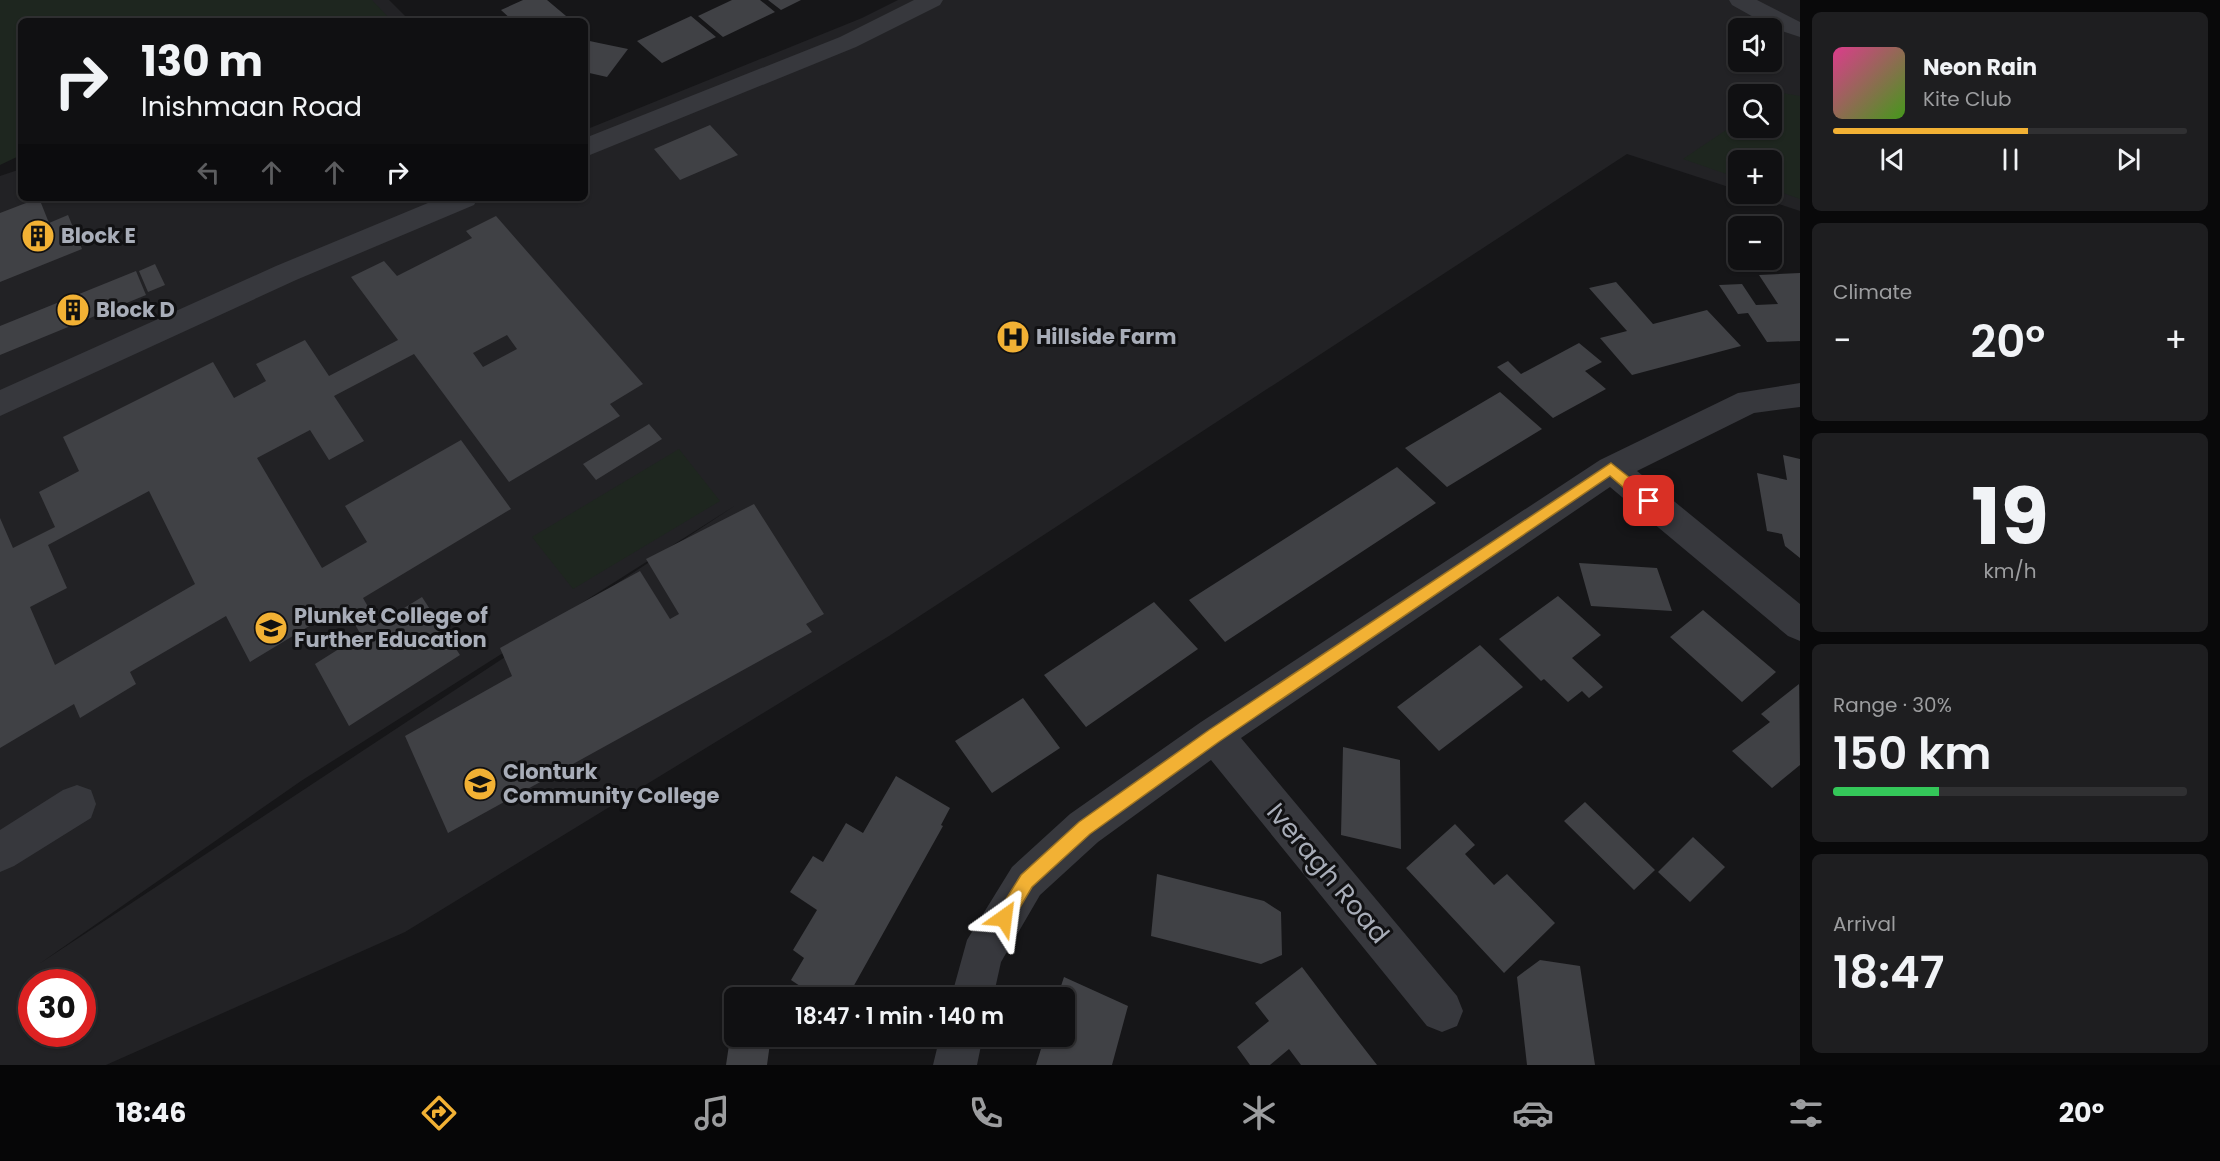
<!DOCTYPE html>
<html lang="en">
<head>
<meta charset="utf-8">
<style>
	:root { --surface:#101012; --page:#1e1e20; --text:#f1f3f6; --muted:#9c9d9f; --line:#303032; --accent:#f2b134 }
	body { margin:0; font-family:Poppins,sans-serif; background:var(--page); color:var(--text); height:100vh; display:flex; flex-direction:column; font-size:22px; white-space:nowrap }
	* { box-sizing:border-box; margin:0 }
	p { font-size:20px; color:var(--muted) }
	.icon { flex:none; width:33px; height:33px; fill:none; stroke:currentColor; stroke-width:2; stroke-linecap:round; stroke-linejoin:round }
	.map { position:relative; flex:1; overflow:hidden }
	.drawer { display:flex; flex-direction:column; gap:12px; padding:12px; background:#09090a; width:420px }
	.drawer>* { flex:none }
	.banner { position:absolute; left:18px; top:18px; width:570px; height:183px; border-radius:9px; box-shadow:0 2px 4px #0004,0 0 0 2px var(--line); background:#101012; color:var(--text); overflow:hidden }
	.controls { position:absolute; left:1728px; top:18px; display:grid; gap:12px }
	.controls a { display:grid; place-items:center; width:54px; height:54px; border-radius:9px; background:var(--surface); box-shadow:0 2px 4px #0004,0 0 0 2px var(--line); font-size:30px }
	.speed { position:absolute; left:18px; top:969px; display:flex; gap:12px; font-size:30px; font-weight:700; text-align:center }
	.speed>* { display:grid; place-content:center; width:78px; height:78px; border-radius:50%; background:var(--surface); box-shadow:0 2px 4px #0004,0 0 0 2px var(--line); line-height:1 }
	.speed .limit { border:9px solid #d22; background:#fff; color:#111 }
	.pin { position:absolute; display:grid; place-items:center; width:51px; height:51px; color:#fff; margin:-26px; border-radius:12px; box-shadow:0 3px 9px #0006 }
	.me { position:absolute; width:66px; margin:-33px; rotate:31deg; stroke-linejoin:round; filter:drop-shadow(0 0 4px #0008) }
	.turn { display:flex; align-items:center; gap:21px; height:126px; padding:0 24px; font-size:27px }
	.turn .icon { width:78px; height:78px; stroke-width:2.5 }
	.turn b { display:block; font-size:42px; line-height:51px }
	.lanes { display:flex; align-items:center; height:57px; padding:0 24px; background:#0003; justify-content:center; gap:30px; direction:ltr }
	.lanes .off { opacity:.35 }
	.big { font-size:45px; font-weight:600; line-height:1.1 }
	.drawer .tile { flex:1; display:flex; flex-direction:column; justify-content:center; gap:9px; min-width:0; padding:0 21px; border-radius:9px; background:var(--page) }
	.drawer .dial { align-items:center; gap:0 }
	.dial b { font-size:78px; line-height:1 }
	.song { display:flex; align-items:center; gap:18px }
	.cover { width:72px; height:72px; border-radius:9px; background:linear-gradient(135deg,hsl(330 70% 55%),hsl(100 70% 35%)) }
	.played { height:6px; border-radius:3px; background:linear-gradient(90deg,var(--accent) 55%,var(--line) 55%) }
	.keys { display:flex; justify-content:space-around; direction:ltr }
	.heat { display:flex; justify-content:space-between; align-items:center; font-size:33px; direction:ltr }
	.charge { height:9px; border-radius:4px; background:linear-gradient(90deg,#34c759 30%,var(--line) 0) }
	.trip { position:absolute; left:724px; top:987px; width:351px; height:60px; border-radius:9px; background:var(--surface); box-shadow:0 2px 4px #0004,0 0 0 2px var(--line); font-weight:600; line-height:60px; text-align:center }
	.dock { display:flex; height:96px; justify-content:space-around; align-items:center; background:#060607; color:var(--muted) }
	.dock .icon { width:42px; height:42px }
	.dock .current { color:var(--accent) }
	.dock b { font-size:27px; color:var(--text) }
	main { display:flex; flex:1; min-height:0 }
	.map>svg:first-child { display:block }
</style>
</head>
<body>
<main>
<div class="map">
<svg width="1800" height="1065" viewBox="0 0 1800 1065">
	<rect width="100%" height="100%" fill="#161618"/>
	<path fill="#222225" fill-rule="evenodd" d="M305 0H389L410 21H258Z
		M898 0H1800V211L1748 194H1772V160H1738V190L1627 154 889 636 405 932 106 1065H0V176L21 169V198H585V130L862 18ZM1738 28H1772V62H1738ZM1738 94H1772V128H1738ZM736 505 39 964 301 781ZM32 982H82V1034H32Z"/>
	<path fill="#1e261f" d="M0 0H372L392 21H21V155L0 165Z
		M1782 93 1800 96V199L1772 189V160H1738V178L1683 159 1738 122V128H1772V100Z
		M679 449 720 501 573 589 532 537Z"/>
	<path fill="#404145" fill-rule="evenodd" d="M523 0H547L572 21H513L501 10Z
		M732 0H760L775 12 723 37 698 16Z
		M768 0H801L781 10Z
		M691 16 716 37 662 63 637 41Z
		M585 40 599 43 628 49 607 77 585 72Z
		M710 125 738 155 680 180 654 149Z
		M39 198 49 223 68 215 82 249 0 282V213Z
		M496 216 643 384 610 404 620 416 509 482 414 354 334 396 364 441 329 460 310 430 257 458 322 568 367 542 345 506 461 440 511 509 363 598 378 624 422 597 460 655 349 726 315 664 361 635 344 605 250 662 226 616 130 672 136 684 80 718 74 704 0 748V518L13 548 55 527 39 492 79 471 63 437 213 362 234 398 266 381 256 364 305 340 329 376 398 340 351 277 384 261 397 276 472 238 466 231ZM507 335 517 349 483 367 473 353ZM149 491 195 584 55 665 30 607 67 588 48 545Z
		M155 264 165 285 148 292 139 271Z
		M136 271 146 295 0 355V326Z
		M1800 273V341L1767 342 1748 313 1738 314 1719 285 1742 284 1756 305 1778 304 1759 275Z
		M1616 282 1653 324 1707 310 1741 346 1632 375 1600 338 1627 331 1589 288Z
		M1579 343 1602 362 1585 371 1606 389 1553 418 1497 367 1508 361 1521 374Z
		M1500 392 1542 429 1447 487 1405 448Z
		M649 424 662 439 596 480 583 464Z
		M1783 455 1800 459V558L1785 546 1782 534 1767 531 1757 473 1787 480Z
		M1397 467 1436 503 1225 642 1189 600Z
		M754 504 824 614 806 624 812 632 448 833 405 736 512 676 500 648 640 571 670 619 679 614 646 559Z
		M1579 563 1657 568 1672 611 1591 606Z
		M1558 596 1601 635 1572 658 1603 687 1589 698 1582 691 1568 702 1544 679 1541 681 1499 639Z
		M1154 602 1198 649 1086 727 1044 675Z
		M1703 610 1776 672 1742 702 1670 637Z
		M1480 645 1523 687 1439 751 1397 707Z
		M1799 684 1800 765 1772 788 1732 751 1770 722 1761 714Z
		M1023 698 1060 748 992 793 955 741Z
		M1343 747 1400 760 1401 849 1341 835Z
		M896 776 950 808 941 825 943 826 847 998H818L791 980 804 958 793 950 817 910 790 892 813 856 823 862 846 823 863 833Z
		M1585 802 1655 870 1634 890 1564 821Z
		M1455 824 1475 845 1465 854 1494 885 1507 874 1555 923 1504 973 1406 868Z
		M1693 837 1725 867 1690 902 1658 872Z
		M1157 874 1264 901 1281 912 1282 955 1261 964 1151 936Z
		M1540 960 1580 966 1595 1065H1527L1517 977Z
		M1302 967 1339 1016 1377 1065H1301L1289 1049 1270 1065H1250L1237 1047 1269 1021 1255 1003Z
		M1064 977 1128 1006 1112 1065H1036L1045 1036H1065V998H1057Z
		M732 1025 735 1026V1036H771L767 1065H726Z"/>
	<g fill="none" stroke-linecap="round" stroke-linejoin="round">
		<path fill="#37383d" fill-rule="evenodd" d="M914 0H943L940 5 856 47 585 157V138L840 37Z
			M1729 0H1757L1800 22V37L1773 28 1732 5Z
			M440 198H478L474 205 296 280 0 416V390L276 266Z
			M1800 383V407L1754 413 1637 471 1800 604V641L1788 636 1610 487 1241 738 1457 996 1463 1011 1457 1026 1442 1032 1427 1026 1211 760 1098 842 1040 895 1001 962 993 998H951L967 940 1012 867 1070 814 1201 722 1600 460 1738 393Z
			M77 785 91 790 96 804 91 818 14 866 0 872V830L63 790Z
			M940 1036H983L977 1065H933Z"/>
	</g>
	<path fill="#f2b134" stroke="#9d7322" stroke-width="1.5" d="M1611 463 1654 497 1656 501 1654 505H1644L1610 476 1220 741 1090 834 1032 887 1010 924 1004 927 998 924 996 918 998 912 1021 875 1079 822 1209 730Z"/>
	<defs>
		<g id="building-disc" transform="scale(1.725)"><circle r="9.5" fill="#f2b134" stroke="#111113"/><path d="M-4-6H4V6H1V3H-1V6H-4ZM-2.5-4.3h1.7v1.8h-1.7ZM.8-4.3h1.7v1.8H.8ZM-2.5-1h1.7V.8h-1.7ZM.8-1h1.7V.8H.8Z" fill="#111"/></g>
		<g id="hospital-disc" transform="scale(1.725)"><circle r="9.5" fill="#f2b134" stroke="#111113"/><path d="M-5-5h3v3.5h4V-5h3V5h-3V1.5h-4V5h-3Z" fill="#111"/></g>
		<g id="university-disc" transform="scale(1.725)"><circle r="9.5" fill="#f2b134" stroke="#111113"/><path d="M0-5L7-2L0 1L-7-2ZM-4 1L0 2.5L4 1V4Q0 6-4 4Z" fill="#111"/></g>
		<g id="school-disc" transform="scale(1.725)"><circle r="9.5" fill="#f2b134" stroke="#111113"/><path d="M0-5L7-2L0 1L-7-2ZM-4 1L0 2.5L4 1V4Q0 6-4 4Z" fill="#111"/></g>
	</defs>
	<g fill-rule="evenodd">
		<use href="#building-disc" x="38" y="236"/>
		<use href="#building-disc" x="73" y="310"/>
		<use href="#hospital-disc" x="1013" y="337"/>
		<use href="#university-disc" x="271" y="628"/>
		<use href="#school-disc" x="480" y="784"/>
	</g>
	<g text-anchor="middle" stroke-width="6" stroke-linejoin="round" paint-order="stroke">
		<g font-size="21" font-weight="bold" fill="#a8adb8" stroke="#111113" text-anchor="start">
			<text x="61" y="243">Block E</text>
			<text x="96" y="317">Block D</text>
			<text x="1036" y="344">Hillside Farm</text>
			<text x="294" y="623">Plunket College of<tspan x="294" dy="24">Further Education</tspan></text>
			<text x="503" y="779">Clonturk<tspan x="503" dy="24">Community College</tspan></text>
		</g>
		<g font-size="26" fill="#a8adb8" stroke="#111113">
			<text transform="translate(1328 873) rotate(50)" y="9">Iveragh Road</text>
		</g>
	</g>
</svg>
<div class="controls">
<a><svg class="icon" aria-label="sound" viewBox="0 0 24 24"><path d="M4 9h4l5-4v14l-5-4H4zM17 9q2 3 0 6"/></svg></a>
<a><svg class="icon" aria-label="search" viewBox="0 0 24 24"><circle cx="10" cy="10" r="6"/><path d="M15 15l6 6"/></svg></a>
<a>+</a>
<a>−</a>
</div>
<div class="speed"><div class="limit">30</div></div>
<div class="pin" style="left:1649px;top:501px;background:#d93025"><svg class="icon" aria-label="arrive" viewBox="0 0 24 24"><path d="M6 21V4h12l-3 4 3 4H6"/></svg></div>
<svg class="me" style="left:1004px;top:918px" viewBox="-20 -20 40 40"><path d="M0-17L14 15 0 8-14 15z" fill="#f2b134" stroke="#fff" stroke-width="4"/></svg>
<div class="trip">18:47 · 1 min · 140 m</div>
<div class="banner">
<div class="turn"><svg class="icon" aria-label="right" viewBox="0 0 24 24"><path d="M7 20v-9h11M14 6l5 5-5 5"/></svg><div><b>130 m</b>Inishmaan Road</div></div>
<div class="lanes"><svg class="icon off" aria-label="left" viewBox="0 0 24 24"><path d="M17 20v-9H6M10 6l-5 5 5 5"/></svg><svg class="icon off" aria-label="ahead" viewBox="0 0 24 24"><path d="M12 20V5M6 11l6-6 6 6"/></svg><svg class="icon off" aria-label="ahead" viewBox="0 0 24 24"><path d="M12 20V5M6 11l6-6 6 6"/></svg><svg class="icon" aria-label="right" viewBox="0 0 24 24"><path d="M7 20v-9h11M14 6l5 5-5 5"/></svg></div>
</div>
</div>
<section class="drawer">
<div class="tile">
<div class="song"><i class="cover"></i><div><b>Neon Rain</b><p>Kite Club</p></div></div>
<div class="played"></div>
<div class="keys"><svg class="icon" aria-label="previous" viewBox="0 0 24 24"><path d="M18 5L8 12l10 7zM5 5v14"/></svg><svg class="icon" aria-label="pause" viewBox="0 0 24 24"><path d="M8 5v14M16 5v14"/></svg><svg class="icon" aria-label="next" viewBox="0 0 24 24"><path d="M6 5l10 7-10 7zM19 5v14"/></svg></div>
</div>
<div class="tile"><p>Climate</p>
<div class="heat"><a>−</a><b class="big">20°</b><a>+</a></div>
</div>
<div class="tile dial"><b>19</b><p>km/h</p></div>
<div class="tile"><p>Range · 30%</p><b class="big">150 km</b><div class="charge"></div></div>
<div class="tile"><p>Arrival</p><b class="big">18:47</b></div>
</section>
</main>
<nav class="dock">
<b>18:46</b>
<svg class="icon current" aria-label="directions" viewBox="0 0 24 24"><path d="M12 3l9 9-9 9-9-9zM9 14v-3h6M13 9l2 2-2 2"/></svg>
<svg class="icon" aria-label="music" viewBox="0 0 24 24"><path d="M9 18V5l10-2v13"/><circle cx="6" cy="18" r="3"/><circle cx="16" cy="16" r="3"/></svg>
<svg class="icon" aria-label="phone" viewBox="0 0 24 24"><path d="M5 4h4l2 5-3 2q2 4 5 5l2-3 5 2v4C11 20 4 13 5 4z"/></svg>
<svg class="icon" aria-label="climate" viewBox="0 0 24 24"><path d="M12 3v18M4 7l16 10M4 17L20 7"/></svg>
<svg class="icon" aria-label="car" viewBox="0 0 24 24"><path d="M5 17H2v-5l4-1 3-4h7l3 4 3 1v5h-3M9 17h6M6 11h13"/><circle cx="7" cy="17" r="2"/><circle cx="17" cy="17" r="2"/></svg>
<svg class="icon" aria-label="filters" viewBox="0 0 24 24"><path d="M4 7h16M4 17h16"/><circle cx="9" cy="7" r="2"/><circle cx="15" cy="17" r="2"/></svg>
<b>20°</b>
</nav>
</body>
</html>
